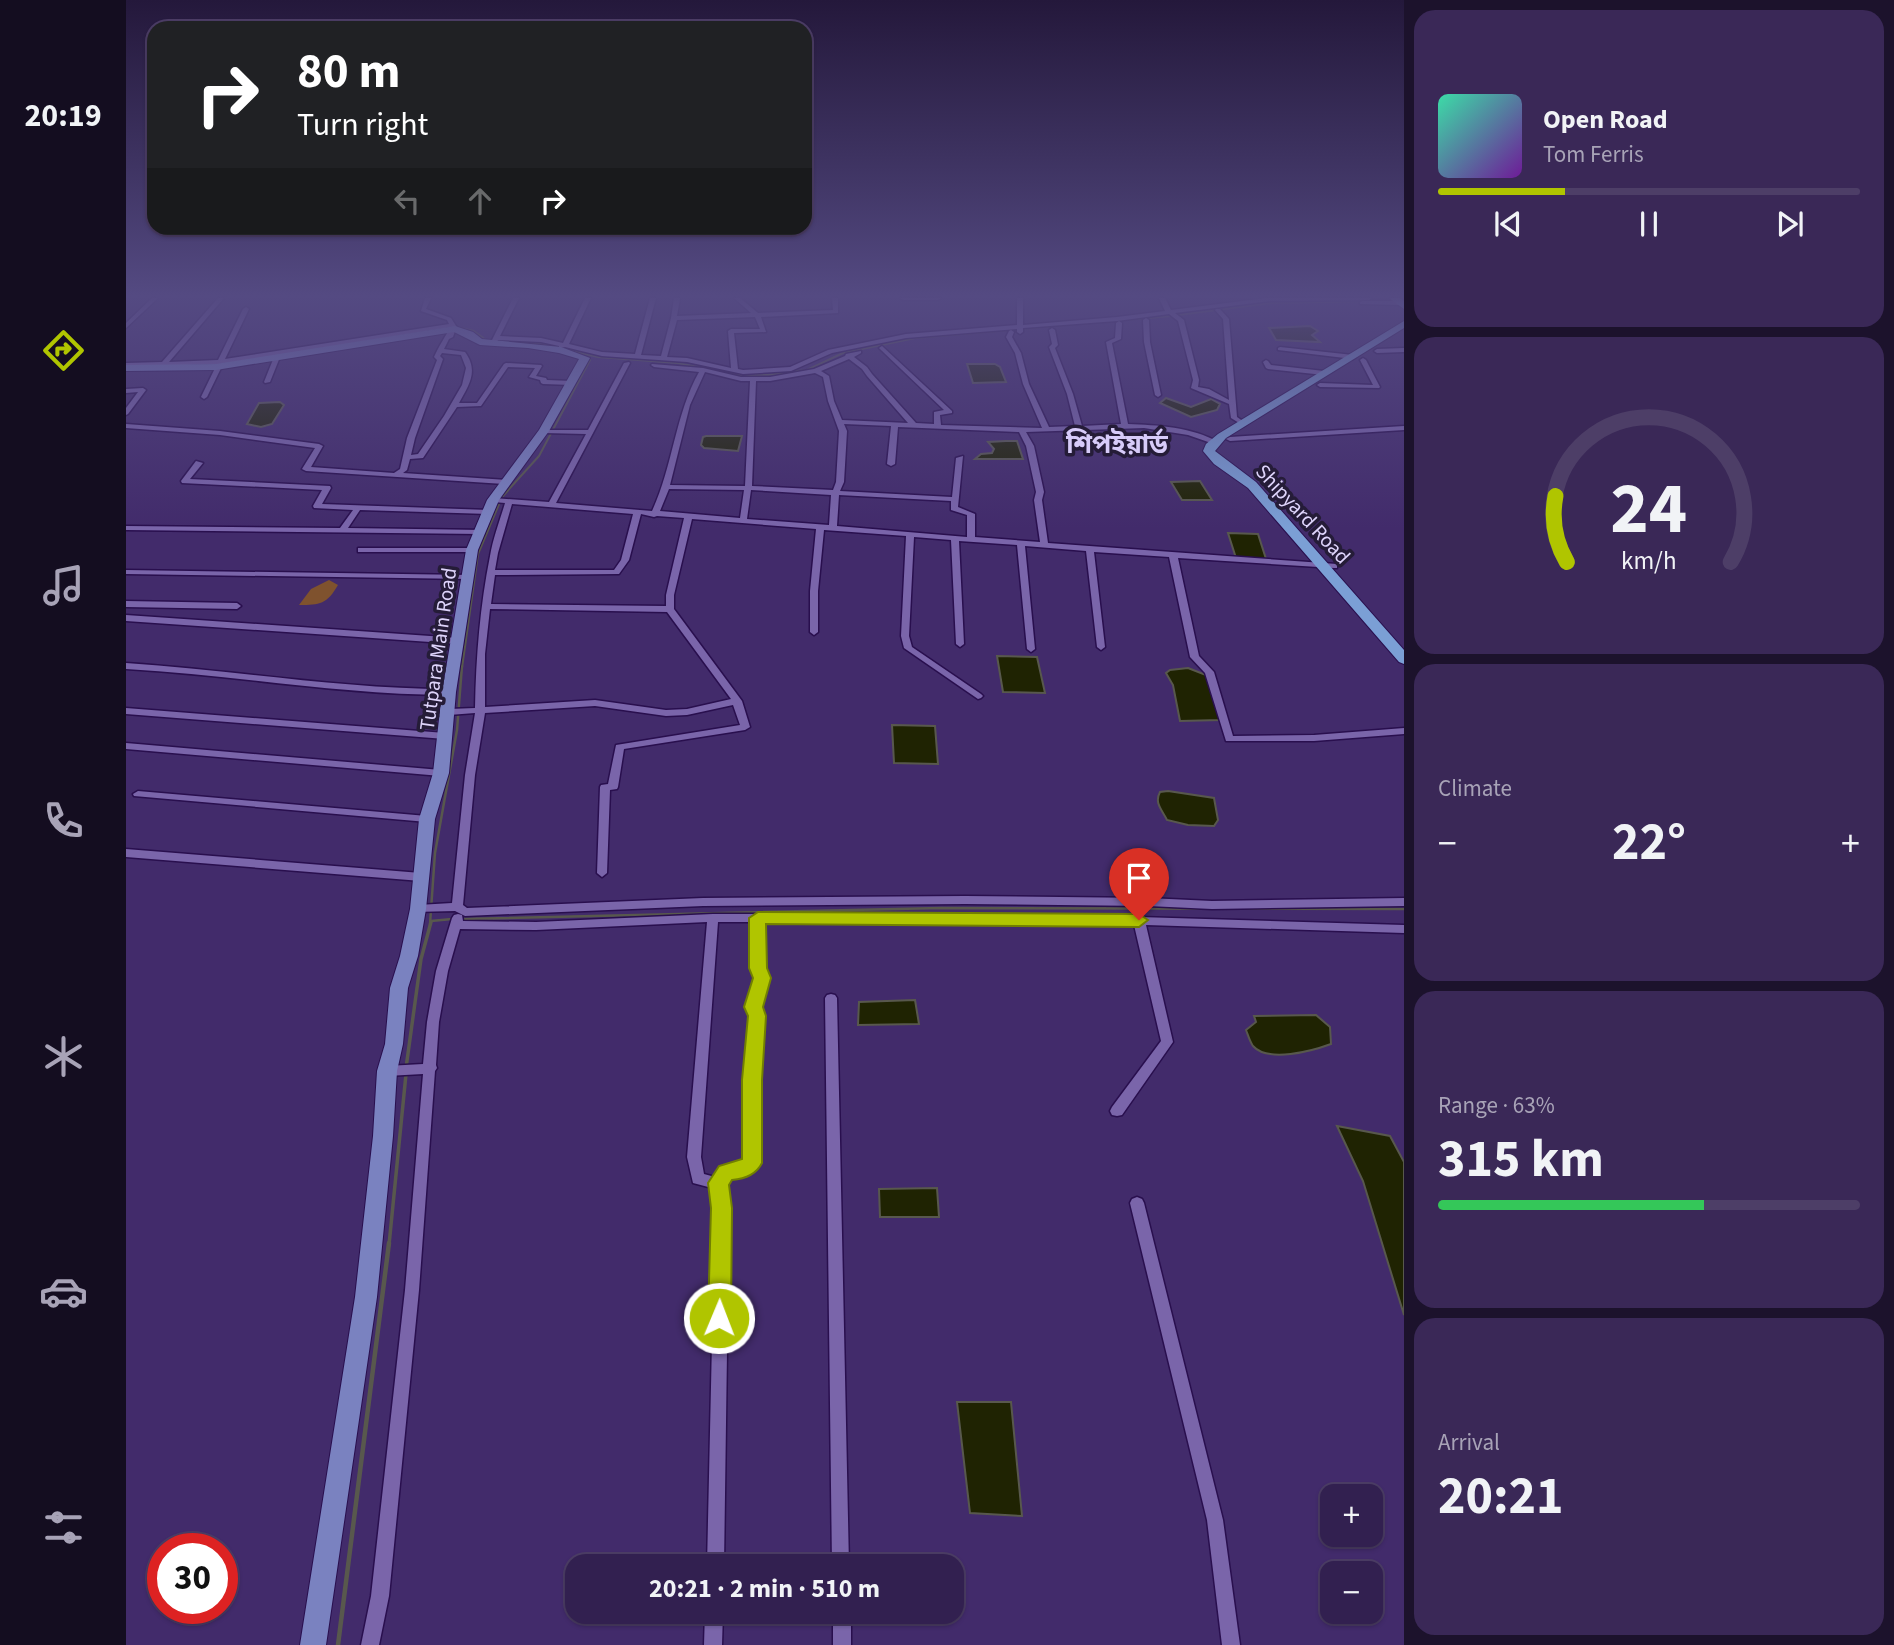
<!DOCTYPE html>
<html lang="en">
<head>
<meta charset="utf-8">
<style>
	:root { --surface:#322050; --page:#3a2857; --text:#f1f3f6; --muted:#a8a3b7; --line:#4d3e67; --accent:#b0c500 }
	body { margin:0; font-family:"Source Sans 3","Noto Sans Bengali",sans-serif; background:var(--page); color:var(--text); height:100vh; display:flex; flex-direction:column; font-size:26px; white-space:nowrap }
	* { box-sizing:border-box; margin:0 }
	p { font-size:23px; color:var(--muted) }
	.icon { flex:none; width:38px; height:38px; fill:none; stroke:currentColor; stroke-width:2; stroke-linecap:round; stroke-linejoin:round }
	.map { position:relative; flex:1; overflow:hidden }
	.side { display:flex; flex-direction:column; gap:10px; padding:10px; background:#1c122c; width:490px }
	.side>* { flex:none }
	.top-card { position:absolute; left:21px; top:21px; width:665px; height:214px; border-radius:21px; box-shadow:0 2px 5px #0004,0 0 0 2px var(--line); background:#202124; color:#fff; overflow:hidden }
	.tools { position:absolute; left:1194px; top:1484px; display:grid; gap:14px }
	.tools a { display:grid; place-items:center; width:63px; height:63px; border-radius:14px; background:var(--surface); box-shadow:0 2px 5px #0004,0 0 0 2px var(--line); font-size:35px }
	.speed { position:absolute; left:21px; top:1533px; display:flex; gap:14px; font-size:35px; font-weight:700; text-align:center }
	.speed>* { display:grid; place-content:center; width:91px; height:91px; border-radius:50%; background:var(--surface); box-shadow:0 2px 5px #0004,0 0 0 2px var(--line); line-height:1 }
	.speed .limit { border:10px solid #d22; background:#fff; color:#111 }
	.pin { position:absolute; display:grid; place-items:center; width:60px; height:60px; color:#fff; margin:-72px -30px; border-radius:50% 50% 50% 0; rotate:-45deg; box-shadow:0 0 7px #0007 }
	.pin .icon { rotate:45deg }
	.me { position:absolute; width:77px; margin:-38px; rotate:1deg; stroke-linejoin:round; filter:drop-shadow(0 0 5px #0008) }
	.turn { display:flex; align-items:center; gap:24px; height:147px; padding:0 35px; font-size:32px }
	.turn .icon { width:91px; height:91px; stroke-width:2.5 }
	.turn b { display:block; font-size:49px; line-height:60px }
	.lanes { display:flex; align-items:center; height:66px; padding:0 35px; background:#0003; justify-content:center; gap:35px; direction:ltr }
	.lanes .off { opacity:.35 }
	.big { font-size:52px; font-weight:700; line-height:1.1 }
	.side .card { flex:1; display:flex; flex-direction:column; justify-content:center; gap:10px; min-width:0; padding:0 24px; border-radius:21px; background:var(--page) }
	.side .dial { align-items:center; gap:0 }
	.dial svg { height:182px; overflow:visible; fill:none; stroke:var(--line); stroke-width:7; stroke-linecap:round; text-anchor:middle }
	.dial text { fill:var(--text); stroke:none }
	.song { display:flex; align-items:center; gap:21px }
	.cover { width:84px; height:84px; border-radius:10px; background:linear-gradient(135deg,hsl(160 70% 55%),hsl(280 70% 35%)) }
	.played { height:7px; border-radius:4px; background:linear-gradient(90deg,var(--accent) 30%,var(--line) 30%) }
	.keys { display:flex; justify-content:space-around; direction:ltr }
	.heat { display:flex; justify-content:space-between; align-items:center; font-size:38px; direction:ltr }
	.charge { height:10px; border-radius:5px; background:linear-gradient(90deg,#34c759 63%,var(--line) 0) }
	.trip { position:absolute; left:439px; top:1554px; width:399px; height:70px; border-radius:21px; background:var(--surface); box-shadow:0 2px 5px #0004,0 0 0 2px var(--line); font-weight:700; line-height:70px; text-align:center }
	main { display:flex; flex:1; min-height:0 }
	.dock { display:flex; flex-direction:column; width:126px; justify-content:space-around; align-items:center; background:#140d20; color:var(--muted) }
	.dock .icon { width:49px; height:49px }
	.dock .on { color:var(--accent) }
	.dock b { font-size:32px; color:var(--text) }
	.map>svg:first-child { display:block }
</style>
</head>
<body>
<main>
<nav class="dock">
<b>20:19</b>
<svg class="icon on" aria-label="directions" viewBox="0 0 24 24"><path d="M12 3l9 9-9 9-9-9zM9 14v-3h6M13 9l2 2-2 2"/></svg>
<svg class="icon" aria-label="music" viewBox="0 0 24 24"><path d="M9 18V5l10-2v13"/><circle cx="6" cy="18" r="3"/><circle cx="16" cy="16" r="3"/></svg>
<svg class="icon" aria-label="phone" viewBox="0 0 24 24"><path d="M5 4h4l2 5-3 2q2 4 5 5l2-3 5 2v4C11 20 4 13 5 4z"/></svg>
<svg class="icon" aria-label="climate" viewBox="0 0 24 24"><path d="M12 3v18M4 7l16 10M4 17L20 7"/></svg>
<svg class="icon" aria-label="car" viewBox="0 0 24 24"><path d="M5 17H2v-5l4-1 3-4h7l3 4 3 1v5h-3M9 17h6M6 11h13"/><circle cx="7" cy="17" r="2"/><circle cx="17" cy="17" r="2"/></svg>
<svg class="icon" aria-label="filters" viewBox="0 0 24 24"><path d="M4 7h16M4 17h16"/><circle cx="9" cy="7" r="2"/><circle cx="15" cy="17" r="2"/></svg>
</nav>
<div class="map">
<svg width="1278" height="1645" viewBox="0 0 1278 1645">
	<rect width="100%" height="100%" fill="#422b6b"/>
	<path fill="#7f522e" d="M203 580 212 585C201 604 194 605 173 605L185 589Z"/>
	<path fill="#1f2302" stroke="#58584d" stroke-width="2" d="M1184 326 1192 331 1186 335 1194 342 1150 340 1143 328Z
		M869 364 874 367 880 382 847 383 841 364Z
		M1040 398 1065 407 1085 399 1094 404 1091 410 1065 417 1034 403Z
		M154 402 158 405 146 424 135 427 121 424 133 403Z
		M580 436H616L612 451 578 448 575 445 577 437Z
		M880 441H891L897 459H849L855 454 866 453 868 449 862 442Z
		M1074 481 1086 500H1056L1045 482Z
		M1102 533 1132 534 1140 559 1110 558Z
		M871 656 911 657 919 693 877 692Z
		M1062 668 1080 675 1094 720 1054 721 1047 685 1040 673 1044 670Z
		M766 725 809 726 812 764 768 763Z
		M1042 791 1088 798 1092 820 1088 826 1062 825 1041 820C1036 810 1028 803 1034 792Z
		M789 1000 793 1024 732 1025 733 1002Z
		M1190 1015 1204 1027 1205 1044C1186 1051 1142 1063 1127 1046 1124 1042 1122 1035 1120 1030L1130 1022 1128 1016Z
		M1211 1126 1264 1136 1278 1162V1315L1237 1181Z
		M811 1188 813 1217H754L753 1189Z
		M831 1402H885L896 1516 844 1513Z"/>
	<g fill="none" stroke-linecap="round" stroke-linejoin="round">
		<path stroke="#58584d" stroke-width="2" d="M1052 315 1145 303 1254 301
			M335 328 348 331 360 340
			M384 342 422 345 472 357 551 363 612 375H641L681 370 717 353 789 338 1046 316
			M336 668 352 554 376 497 413 456 464 360"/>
		<path stroke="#58584d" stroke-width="2.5" d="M335 919 815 908 1278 909
			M305 921 326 919
			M304 924 309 853 331 730 336 666"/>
		<path stroke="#58584d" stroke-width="3.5" d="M280 1068 295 959 305 922
			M263 1245 280 1074"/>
		<path stroke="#58584d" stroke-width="4.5" d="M212 1645 263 1243"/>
		<g stroke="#290f4e" stroke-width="3">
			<path id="street" d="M26 298H32L0 328V323Z
				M92 298H98L43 362 92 360 117 309 120 307 123 309 99 359 323 324 321 320 295 311 299 298H305L300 309 325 318 332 329 329 331 327 337 323 339 318 349 339 352C353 371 343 385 333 403H351L378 364 380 363 415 365 416 366 410 376 420 378 421 380 446 381 449 383 446 385 417 384 415 383 414 380 403 377 409 368 382 367 355 406 331 407 297 458 284 459 281 470 277 473 381 480V484H378L180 471 176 469 189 448 94 435 0 428V424L94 431 193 444 197 446 185 467 268 473 274 469 281 438 311 360 308 357C313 346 320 335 325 327L97 364 81 397 78 399 75 397 91 364 0 367V363L36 362ZM316 353 335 355 340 368 336 385 318 416 292 454 285 455 289 438 317 359 314 356Z
				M387 298H393L374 336 415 338 437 343 459 298H465L443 344 476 352 509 354 524 298H530L515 355 535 356 545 318 548 298H554L551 316 625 313 608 298H614L632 313 707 310 706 298H712V313L635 317 640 332 608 333 612 369 617 370 664 367 702 350 780 334 891 325V298H897V325L991 317 1039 311 1033 298H1039L1045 310 1140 298H1246L1243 300 1144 301 1049 313 1058 320 1073 380 1072 387 1083 389 1103 400 1097 319 1089 310 1090 309H1094L1103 319 1111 417 1121 424 1118 426 1105 418 1103 404 1065 388 1067 380 1052 321 1043 314 991 321 897 328V332L894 334 891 332V329L780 338 706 353 665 371 617 374 561 362 476 356 439 347 433 348V346L415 342 372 340 370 343H366L365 342ZM629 317 634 329H605L602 331 605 368 561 358 541 357 551 320Z
				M774 298H815L812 300H777Z
				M1236 301H1275L1278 303 1275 305 1234 304V302Z
				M1020 318 1023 320 1024 342 1035 395 1032 397 1029 395 1018 342 1017 320Z
				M993 321 996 323 995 339 986 343 1002 424C1031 425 1066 427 1092 442L1088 444 1062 435 1018 428 900 432 908 446 918 492 916 500 922 543 1211 564V568H1208L1052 558 1073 656 1088 672 1107 736 1188 735 1278 728V734L1188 741H1100L1079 673 1064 657 1043 557 968 552 979 647 975 650 971 647 960 551 899 546 909 649 905 652 901 649 891 545 833 541 838 644 834 647 830 644 825 540 788 537 783 636 786 647 855 694 857 696 855 698 852 699 778 648 775 636 780 536 698 530 692 591V632L688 635 684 632V591L690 529 566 519 548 595V609L616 701 624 727 619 730 498 749 492 787 491 789 484 790 481 873 476 877 471 873 474 787 475 785 482 784 490 745 614 725 607 705 561 715 540 716 469 706 359 713 349 775 337 905 341 908 577 898 839 896 1022 898 1086 901 1278 898V906L1086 909 1022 906 839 904 577 906 339 916 329 911 288 912 286 909 288 906 292 905 326 903 339 775 349 713 323 715 318 712 323 709 349 708C350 656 354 606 364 556 367 538 374 520 379 503L367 502 363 500 367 498 423 502 460 434 418 433 414 431 416 430H462L498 363 503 362 504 363 430 503 526 511C547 466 549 415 573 372L528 367 525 365 526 364 577 368 615 377H644L688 369 719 356 720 354 735 351V353L728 357 741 367 746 374 790 423 808 424V412L818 410 754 349 753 348 756 346 826 411V413L814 415 815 425 916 428 897 384 889 353 880 337 883 331 885 330 888 332 886 337 895 353 903 384 923 427 949 426 941 394 923 347 926 344 923 330 926 328 929 330 932 345 929 348 947 394 956 426 995 424 980 342 989 338 990 323ZM723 359 736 369 741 376 782 423 716 420 708 401 703 376 695 371ZM579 372 615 381H624L619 486 544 485 564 405ZM689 373 697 377 702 401 713 431 710 482 707 490 626 486 630 381H644ZM718 424 765 426 761 464 765 466 769 464 772 427 893 432 900 446 910 492 908 500 914 542 849 537V514L832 507 837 456 830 458 826 497 714 491 718 482 721 431ZM543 489 618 490 614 518 534 511ZM625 490 705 495 703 525 621 519ZM713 495 825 501V510L841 515V537L711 526ZM386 504 507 514 495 560 488 570H369L372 553ZM515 514 528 517 531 516 558 518 540 595V606L365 604 369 575 493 574 503 560ZM364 609 541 612 605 699 561 709 540 710 469 700 359 707V654Z
				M1154 347 1227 355 1230 357 1227 359 1152 350V348Z
				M1278 348V352L1251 353 1248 351 1251 349Z
				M151 355 154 357 144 382 139 383 138 382 148 357Z
				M1237 358 1240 360 1254 387 1253 388 1194 387 1191 385 1194 383 1247 385 1234 360Z
				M1140 360 1142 361 1145 365 1198 371 1201 373 1198 375 1142 369 1140 368 1137 362Z
				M0 389 17 388 20 390 2 414 0 415V408L12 392 0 393Z
				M1278 426V430L1104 441 1100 439 1104 437Z
				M70 461 77 463 64 479 204 486 205 488 196 504 363 510 367 512 363 514 234 510 222 528 358 530V534H355L0 530V526L214 528 227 510 188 508 187 506 196 490 56 483 55 481Z
				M232 548H346L350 550 346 552H232Z
				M0 570 342 575 346 577 342 579 0 574Z
				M0 601 111 603 115 606 111 609 0 607Z
				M0 615 333 638 337 641 333 644 0 621Z
				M0 663C108 670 215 689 323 689L328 692 323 695C215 695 108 675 0 669Z
				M0 708 319 733 324 736 319 739 0 714Z
				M0 743 315 770 320 773 315 776 0 749Z
				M12 791 301 816 306 819 301 822 8 796 7 794Z
				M0 849 295 873 300 877 295 881 0 857Z
				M332 914 336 915 337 921 410 922 587 914H670L1013 917 1278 925V933L1020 925 1047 1042 996 1115 991 1116 986 1115 984 1111 986 1107 1035 1041 1008 925 637 922 638 968 642 978 634 1007 637 1016 632 1080 633 1163C627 1174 616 1177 604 1177L599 1184 603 1208 598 1566H581L589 1208 586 1188 567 1183 561 1157 581 922 410 930 334 929 322 971 313 1022 310 1065 311 1068 309 1071 293 1290 263 1596 253 1645H235L245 1596 279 1290 297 1074 261 1076 257 1074 255 1071 257 1068 261 1066 297 1064 301 1022 310 971 326 918 328 915ZM592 922H625L626 968 630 978 622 1007 625 1016 620 1080 619 1160 612 1166 595 1168 589 1177 578 1174 575 1157Z
				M705 994 709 995 711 998 723 1566H706L699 998 701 995Z
				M1011 1197 1016 1199 1018 1203 1097 1520 1114 1645H1096L1081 1520 1004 1203 1006 1199Z
				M579 1612H597L596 1645H578Z
				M707 1612H725V1645H707Z"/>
		</g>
		<g stroke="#290f4e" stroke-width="2">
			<path id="secondary" d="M329 326 347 332 356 339 435 347 464 358 423 431 373 500 352 550 330 692 323 773 309 819 300 909 292 956 282 988 277 1044 271 1071 267 1136 251 1297 200 1645H174L229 1297 247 1136 251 1071 259 1044 264 988 274 956 284 909 293 819 307 773 316 692 340 550 361 500 413 430 453 359 433 353 402 348 354 345 328 332 90 370 0 371V365L90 364Z"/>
		</g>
		<g stroke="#290f4e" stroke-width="2">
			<path id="primary" d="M1263 298H1274L1278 301V309Z
				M1278 321V328L1100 438 1089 451 1130 482 1278 650V664L1273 662 1122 488 1088 464 1077 451 1080 444 1092 434Z"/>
		</g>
		<use href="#street" fill="#7a65aa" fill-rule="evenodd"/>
		<use href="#secondary" fill="#7a82c0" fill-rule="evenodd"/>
		<use href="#primary" fill="#7b9fd5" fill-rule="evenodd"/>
	</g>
	<linearGradient id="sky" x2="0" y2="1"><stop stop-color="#24183b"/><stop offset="0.56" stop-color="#544a82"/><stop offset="1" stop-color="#544a82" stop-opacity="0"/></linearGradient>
	<rect width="1278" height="528" fill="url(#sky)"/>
	<path fill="#b0c500" stroke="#728000" stroke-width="2" d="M632 912 1013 914 1022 920 1013 927 640 924 641 968 645 978 637 1007 640 1016 636 1080V1163C630 1175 618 1179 606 1180L603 1185 606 1208 605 1318 601 1326 593 1329 585 1326 582 1318 585 1208 582 1183 593 1166 616 1159V1080L622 1016 618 1007 627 978 623 968V918Z"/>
	<g text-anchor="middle" stroke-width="7" stroke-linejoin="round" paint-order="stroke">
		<g font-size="21" fill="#ded4fb" stroke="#251c38">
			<text transform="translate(1177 514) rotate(47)" y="7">Shipyard Road</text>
			<text transform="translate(312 649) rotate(-82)" y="7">Tutpara Main Road</text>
		</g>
		<g font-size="26" font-weight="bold" fill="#d7cbf9" stroke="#251c38">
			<text x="991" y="453">শিপইয়ার্ড</text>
		</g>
	</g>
</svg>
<div class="tools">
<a>+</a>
<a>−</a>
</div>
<div class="speed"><div class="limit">30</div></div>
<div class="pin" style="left:1013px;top:920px;background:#d93025"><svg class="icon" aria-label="arrive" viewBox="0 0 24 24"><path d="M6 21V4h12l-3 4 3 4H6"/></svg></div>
<svg class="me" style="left:593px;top:1318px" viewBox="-20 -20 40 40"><circle r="17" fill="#b0c500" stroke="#fff" stroke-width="3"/><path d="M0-11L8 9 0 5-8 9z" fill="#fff"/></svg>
<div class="trip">20:21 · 2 min · 510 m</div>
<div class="top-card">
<div class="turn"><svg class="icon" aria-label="right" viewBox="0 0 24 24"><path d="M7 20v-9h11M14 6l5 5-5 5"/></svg><div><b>80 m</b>Turn right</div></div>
<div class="lanes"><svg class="icon off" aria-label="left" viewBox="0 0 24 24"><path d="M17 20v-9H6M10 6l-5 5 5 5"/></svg><svg class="icon off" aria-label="ahead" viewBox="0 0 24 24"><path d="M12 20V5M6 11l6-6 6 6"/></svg><svg class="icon" aria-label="right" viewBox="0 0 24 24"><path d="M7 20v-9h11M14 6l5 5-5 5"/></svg></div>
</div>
</div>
<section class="side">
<div class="card">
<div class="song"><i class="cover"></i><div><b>Open Road</b><p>Tom Ferris</p></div></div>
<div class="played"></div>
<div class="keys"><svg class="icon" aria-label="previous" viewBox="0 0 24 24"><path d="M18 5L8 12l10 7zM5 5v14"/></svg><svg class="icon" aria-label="pause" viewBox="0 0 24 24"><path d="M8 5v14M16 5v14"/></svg><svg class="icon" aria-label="next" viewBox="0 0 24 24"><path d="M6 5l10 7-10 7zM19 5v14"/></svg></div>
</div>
<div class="card dial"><svg viewBox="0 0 100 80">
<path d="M14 69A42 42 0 1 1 86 69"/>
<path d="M14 69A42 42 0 0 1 9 40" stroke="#b0c500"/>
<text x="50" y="56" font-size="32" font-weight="700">24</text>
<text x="50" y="72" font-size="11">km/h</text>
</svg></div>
<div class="card"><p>Climate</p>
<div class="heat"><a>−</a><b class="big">22°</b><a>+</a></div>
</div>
<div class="card"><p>Range · 63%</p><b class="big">315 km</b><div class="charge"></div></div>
<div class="card"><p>Arrival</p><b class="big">20:21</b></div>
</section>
</main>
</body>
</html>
